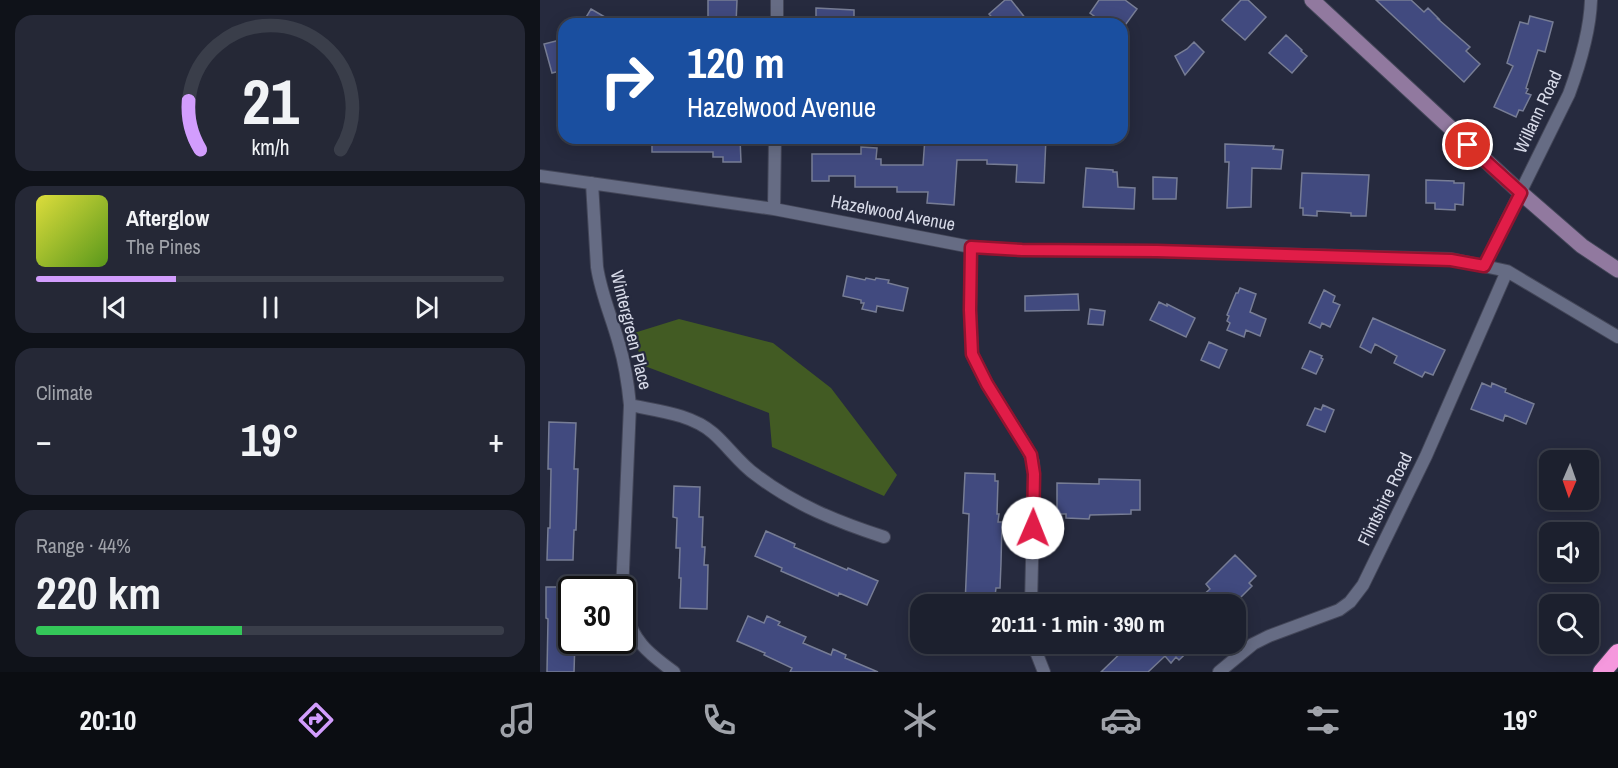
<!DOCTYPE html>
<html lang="en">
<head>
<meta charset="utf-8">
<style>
	:root { --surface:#1c202e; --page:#252836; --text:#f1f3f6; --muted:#a0a3aa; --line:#3a3e4a; --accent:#d29dfd }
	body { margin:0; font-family:"Archivo Narrow",sans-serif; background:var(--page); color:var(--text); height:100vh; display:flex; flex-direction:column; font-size:22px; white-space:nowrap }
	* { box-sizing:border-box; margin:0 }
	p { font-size:20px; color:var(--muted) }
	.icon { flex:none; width:33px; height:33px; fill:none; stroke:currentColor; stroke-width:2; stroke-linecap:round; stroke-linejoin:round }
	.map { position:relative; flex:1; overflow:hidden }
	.drawer { display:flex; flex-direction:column; gap:15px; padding:15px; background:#0f1219; width:540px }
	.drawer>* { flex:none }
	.hud { position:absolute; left:18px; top:18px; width:570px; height:126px; border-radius:18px; box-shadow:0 3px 15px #0003,0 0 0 2px var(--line); background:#1a4fa0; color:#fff; overflow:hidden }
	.needle { width:39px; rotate:182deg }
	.tools { position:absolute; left:999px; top:450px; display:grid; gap:12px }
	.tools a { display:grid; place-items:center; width:60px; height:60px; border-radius:12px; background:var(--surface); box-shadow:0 3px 15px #0003,0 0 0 2px var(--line); font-size:30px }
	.speed { position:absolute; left:18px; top:576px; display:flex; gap:12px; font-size:30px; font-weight:700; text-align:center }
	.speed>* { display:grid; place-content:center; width:78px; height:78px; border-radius:50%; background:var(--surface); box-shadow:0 3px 15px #0003,0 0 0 2px var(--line); line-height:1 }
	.speed .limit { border:3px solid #111; border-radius:9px; background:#fff; color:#111 }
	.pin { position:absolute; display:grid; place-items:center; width:51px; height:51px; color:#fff; margin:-26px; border:3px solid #fff; border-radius:50%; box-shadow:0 2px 6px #0007 }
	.me { position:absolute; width:66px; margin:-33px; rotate:1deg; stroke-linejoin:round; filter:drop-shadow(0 0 4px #0008) }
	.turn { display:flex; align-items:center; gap:21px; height:126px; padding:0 30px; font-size:27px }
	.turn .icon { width:78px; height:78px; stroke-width:2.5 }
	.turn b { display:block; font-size:42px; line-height:51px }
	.big { font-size:45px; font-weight:800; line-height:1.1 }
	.drawer .tile { flex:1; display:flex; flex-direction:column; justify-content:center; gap:9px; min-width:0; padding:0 21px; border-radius:18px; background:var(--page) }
	.drawer .dial { align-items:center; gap:0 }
	.dial svg { height:156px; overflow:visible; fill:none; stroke:var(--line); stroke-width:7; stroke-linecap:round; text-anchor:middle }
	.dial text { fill:var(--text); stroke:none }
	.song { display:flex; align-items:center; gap:18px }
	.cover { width:72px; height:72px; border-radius:9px; background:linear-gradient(135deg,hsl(60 70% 55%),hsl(90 70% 35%)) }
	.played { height:6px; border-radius:3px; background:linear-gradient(90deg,var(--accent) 30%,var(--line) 30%) }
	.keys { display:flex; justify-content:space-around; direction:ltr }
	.heat { display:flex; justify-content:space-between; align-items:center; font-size:33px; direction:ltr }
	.charge { height:9px; border-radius:4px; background:linear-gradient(90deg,#34c759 44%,var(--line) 0) }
	.trip { position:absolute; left:370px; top:594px; width:336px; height:60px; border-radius:18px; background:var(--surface); box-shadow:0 3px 15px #0003,0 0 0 2px var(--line); font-weight:800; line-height:60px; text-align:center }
	.tabs { display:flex; height:96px; justify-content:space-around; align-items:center; background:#0b0d12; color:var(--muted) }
	.tabs .icon { width:42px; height:42px }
	.tabs .on { color:var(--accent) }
	.tabs b { font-size:27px; color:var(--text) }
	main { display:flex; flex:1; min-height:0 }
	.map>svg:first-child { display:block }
</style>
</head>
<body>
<main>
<section class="drawer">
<div class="tile dial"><svg viewBox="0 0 100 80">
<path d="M14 69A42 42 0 1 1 86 69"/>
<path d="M14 69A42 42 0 0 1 8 44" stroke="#d29dfd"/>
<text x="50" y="56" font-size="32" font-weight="700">21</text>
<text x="50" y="72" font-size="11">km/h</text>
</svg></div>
<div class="tile">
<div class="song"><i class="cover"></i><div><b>Afterglow</b><p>The Pines</p></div></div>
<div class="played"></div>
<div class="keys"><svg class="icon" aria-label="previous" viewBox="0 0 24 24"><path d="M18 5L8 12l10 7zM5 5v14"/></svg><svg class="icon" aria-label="pause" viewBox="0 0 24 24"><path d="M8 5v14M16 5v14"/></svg><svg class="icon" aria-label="next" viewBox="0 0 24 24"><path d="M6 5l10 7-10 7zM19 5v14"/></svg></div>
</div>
<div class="tile"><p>Climate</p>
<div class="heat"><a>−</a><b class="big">19°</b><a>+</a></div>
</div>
<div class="tile"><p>Range · 44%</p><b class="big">220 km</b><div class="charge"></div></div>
</section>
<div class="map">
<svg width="1078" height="672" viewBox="0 0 1078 672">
	<rect width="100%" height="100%" fill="#262a3e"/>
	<path fill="#425b23" d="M139 319 233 343 291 388 357 475 344 496 232 447 229 413 102 365 94 333Z"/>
	<path fill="#414a7f" stroke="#777d95" stroke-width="1.5" d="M168 0H197L196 24H168Z
		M465 0H471L490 24H458L449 14Z
		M559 0H585L597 9 583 28 582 24H577L569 18 565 24 550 13Z
		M701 0H708L726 17 705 40 682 20Z
		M836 0H871L884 12 888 8 899 19H898L930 47 926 51 940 64 924 82Z
		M276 8 314 10V24H280V22H276Z
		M51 9 77 24H42Z
		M990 16 1013 22 1005 52 998 50 986 88 988 89 986 93 991 95 983 111 979 110 976 117 954 107 973 66 967 63 980 22 988 24Z
		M746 35 762 50 761 51 767 56 752 73 729 53Z
		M24 39V70L12 73 4 44Z
		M654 42 664 52 645 75 635 56 647 49Z
		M112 138H200L201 162H183V157H173V152H112Z
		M385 138H506L504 183 476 182 477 165 447 164V160H417L414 205 387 203 388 192H357V187H315V176H289V181H272V154H321V147L337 148 336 159H341V165H383Z
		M685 144 734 146 733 149 743 150 741 169 712 168 711 207 687 208 689 162H685Z
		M546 168 573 170V172H577L578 187 595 188 594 209 543 207Z
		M762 173 829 175 826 216H811V213L777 211V216L763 215V208H760Z
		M613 177 637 178 636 199H613Z
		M886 180 914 181V183H924L923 205 915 204V210L895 209V203H886Z
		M307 276 325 280 326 278 335 280 336 278 349 280 348 283 368 288 363 311 337 306 336 312 322 309 324 303H321V300L303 296Z
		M700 288 716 294 710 312 726 319 720 336 706 330 704 337 687 330 690 323 687 321 689 316 687 315 696 293H698Z
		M784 290 795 296 793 302 800 305 790 327 782 323 780 328 769 323Z
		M538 294 539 310 485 311V296Z
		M619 302 627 306V304L655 318 646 337 610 320Z
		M550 309 565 311 563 325 548 324Z
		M833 318 905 350 893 375 885 372 882 377 854 363 857 356 835 344 831 353 820 347Z
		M669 342 687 350 679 368 661 360Z
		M770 351 782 356 781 358 783 359 776 374 762 368Z
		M942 383 951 387 952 383 966 389 965 392 994 404 986 424 965 415 963 421 931 409Z
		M783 405 794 410 785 432 767 425 775 408 781 410Z
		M9 422 36 423 34 469H38L36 530H34L33 560H7L8 528H10L11 469H8Z
		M425 473 455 474V481H458L457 514H459L458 522H462L461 563 460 588H456L454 604H425L429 514 423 513Z
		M559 479 600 480V510H591V514L550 515 549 519 526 518V514H517V483L559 484Z
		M134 486 160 487 159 517H163L162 547H165L164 565H168L167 609 140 608 141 578H139L140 548H136L137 518 133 517Z
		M226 531 255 544 254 547 307 570 308 568 338 581 327 605 299 593 298 596 241 571 242 568 215 556Z
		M695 555 716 576 709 583 712 586 694 604H653L670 589 666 584Z
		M6 587H32V640H35L34 672H7L8 619 6 618Z
		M208 616 224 623 227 616 240 622 238 625 266 637 263 643 291 655 293 649 306 655 305 658 338 672H250L252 668 224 655 225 653 197 641Z
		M590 644H656L639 660 636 657 631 663 625 656 608 672H561Z"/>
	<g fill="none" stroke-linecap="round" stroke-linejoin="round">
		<g stroke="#434658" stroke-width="14">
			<path id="street" d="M237 24V0
				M0 176 234 209 431 247 482 250 617 251 911 259 967 271 1078 337
				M52 183 57 267C61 294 72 318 79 344 85 364 88 384 90 405L82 593
				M234 209 235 138
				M431 247 430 310 432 354 447 384 487 448 493 462 494 474 491 604
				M944 266 1029 94C1040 64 1050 32 1051 0
				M90 405C118 411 151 414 173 433 188 446 200 464 216 475 255 505 298 522 344 537
				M82 607C95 642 105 651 134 672
				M493 644 504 672
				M679 672 713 644 729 636 799 610 810 602 823 585 886 456 967 271"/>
		</g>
		<g stroke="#434658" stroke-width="17">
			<path id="secondary" d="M772 0 981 193 1042 246 1078 270"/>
		</g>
		<g stroke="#434658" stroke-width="20">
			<path id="highway" d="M1062 672 1078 653"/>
		</g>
		<use href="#street" stroke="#666c84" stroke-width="12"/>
		<use href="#secondary" stroke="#91799f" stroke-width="15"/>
		<use href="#highway" stroke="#f598dd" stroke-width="18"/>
	</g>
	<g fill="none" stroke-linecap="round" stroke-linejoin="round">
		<g stroke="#92132f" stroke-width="15">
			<path id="route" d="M493 528 494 474 491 455 447 384 432 354 430 310 431 247 482 250 617 251 911 260 944 266 981 193 928 145"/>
		</g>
		<use href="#route" stroke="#e11d48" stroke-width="10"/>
	</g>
	<g text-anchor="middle" stroke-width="4.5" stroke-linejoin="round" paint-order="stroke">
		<g font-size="18" fill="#d8dbe9" stroke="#262a3e">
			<text transform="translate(998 112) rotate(-65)" y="6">Willann Road</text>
			<text transform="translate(353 213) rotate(11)" y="6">Hazelwood Avenue</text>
			<text transform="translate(91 330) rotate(76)" y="6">Wintergreen Place</text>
			<text transform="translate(845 499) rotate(-64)" y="6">Flintshire Road</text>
		</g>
	</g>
</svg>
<div class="tools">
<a><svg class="needle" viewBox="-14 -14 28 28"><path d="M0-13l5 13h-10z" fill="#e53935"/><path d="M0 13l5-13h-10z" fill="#a0a3aa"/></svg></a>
<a><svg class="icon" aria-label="sound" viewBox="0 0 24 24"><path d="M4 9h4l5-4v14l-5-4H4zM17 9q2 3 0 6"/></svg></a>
<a><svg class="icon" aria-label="search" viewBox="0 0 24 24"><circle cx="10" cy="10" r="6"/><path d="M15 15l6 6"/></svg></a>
</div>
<div class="speed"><div class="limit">30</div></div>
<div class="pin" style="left:928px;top:145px;background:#d93025"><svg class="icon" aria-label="arrive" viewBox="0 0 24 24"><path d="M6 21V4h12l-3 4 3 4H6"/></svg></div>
<svg class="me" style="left:493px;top:528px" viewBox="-20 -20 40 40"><circle r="19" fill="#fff"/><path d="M0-13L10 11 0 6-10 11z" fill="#e11d48"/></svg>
<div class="trip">20:11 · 1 min · 390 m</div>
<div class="hud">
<div class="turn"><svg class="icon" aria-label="right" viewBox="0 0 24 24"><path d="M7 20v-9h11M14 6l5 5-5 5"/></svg><div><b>120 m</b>Hazelwood Avenue</div></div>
</div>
</div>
</main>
<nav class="tabs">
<b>20:10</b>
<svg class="icon on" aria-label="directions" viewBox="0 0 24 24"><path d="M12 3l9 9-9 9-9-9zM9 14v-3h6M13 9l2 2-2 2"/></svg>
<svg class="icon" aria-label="music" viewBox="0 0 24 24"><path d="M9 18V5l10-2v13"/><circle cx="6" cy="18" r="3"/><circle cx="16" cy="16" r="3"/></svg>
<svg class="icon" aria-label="phone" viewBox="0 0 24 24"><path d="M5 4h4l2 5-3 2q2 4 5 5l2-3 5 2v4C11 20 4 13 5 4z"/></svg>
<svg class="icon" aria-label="climate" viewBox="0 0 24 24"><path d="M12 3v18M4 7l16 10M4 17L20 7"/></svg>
<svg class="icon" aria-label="car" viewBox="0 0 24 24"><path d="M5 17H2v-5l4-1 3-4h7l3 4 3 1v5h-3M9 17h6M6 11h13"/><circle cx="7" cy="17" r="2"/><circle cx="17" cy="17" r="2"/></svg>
<svg class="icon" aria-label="filters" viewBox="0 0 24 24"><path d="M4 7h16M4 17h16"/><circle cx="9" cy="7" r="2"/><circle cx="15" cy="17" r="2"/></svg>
<b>19°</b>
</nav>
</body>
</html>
